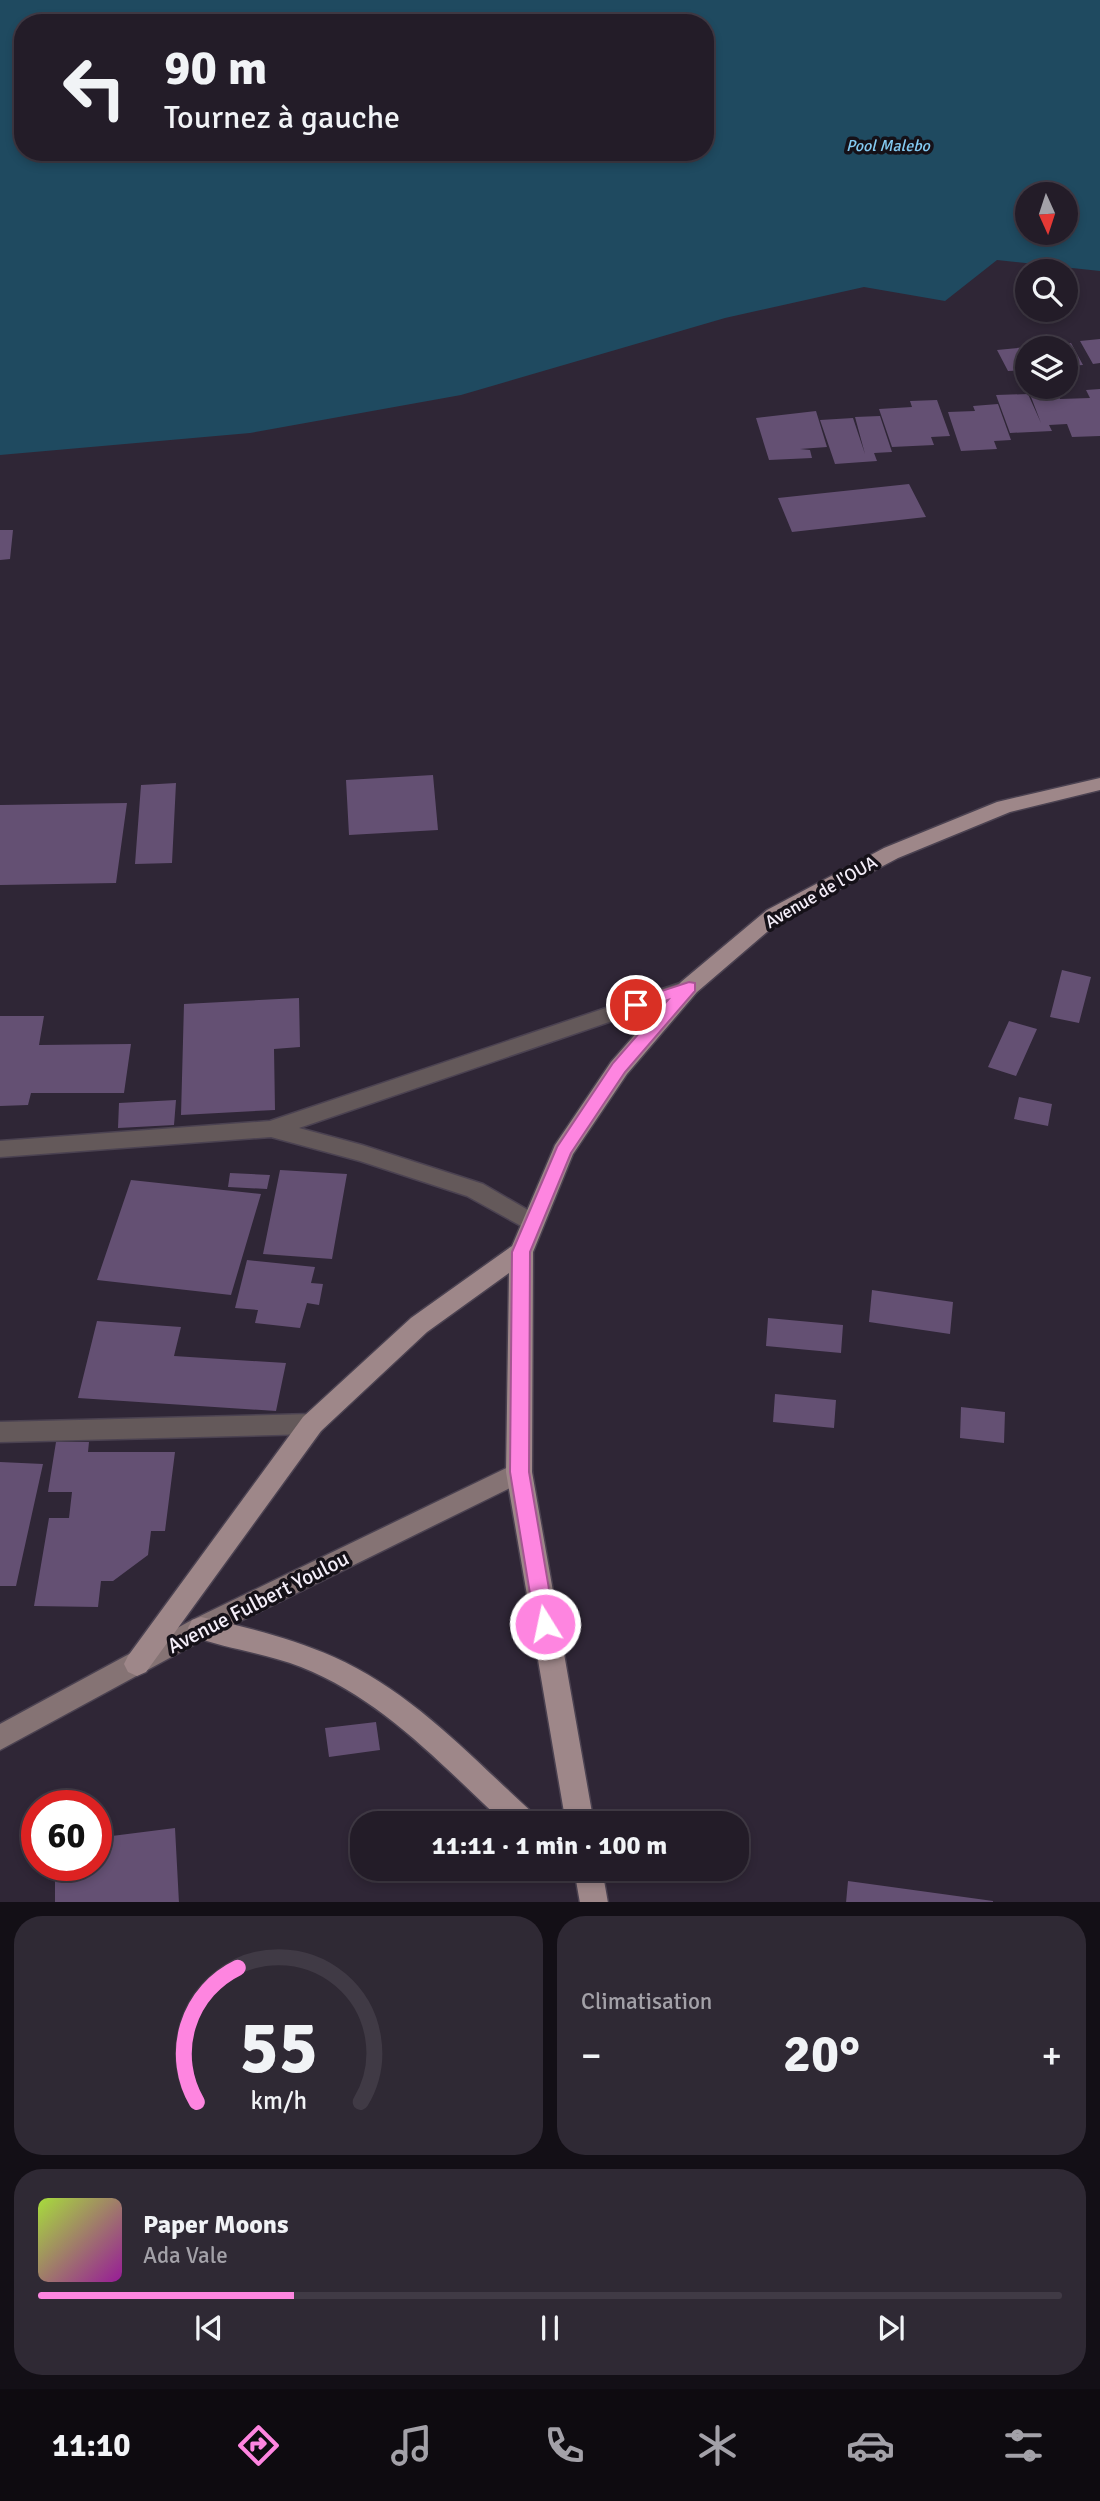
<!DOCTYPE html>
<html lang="fr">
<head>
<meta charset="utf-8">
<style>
	:root { --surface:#231c28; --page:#2f2934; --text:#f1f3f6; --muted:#a3a1a8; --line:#403a45; --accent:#fe85e0 }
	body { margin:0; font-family:Signika,sans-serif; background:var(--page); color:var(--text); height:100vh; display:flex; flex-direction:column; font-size:26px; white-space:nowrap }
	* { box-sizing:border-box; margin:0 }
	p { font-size:23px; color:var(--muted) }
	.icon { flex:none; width:38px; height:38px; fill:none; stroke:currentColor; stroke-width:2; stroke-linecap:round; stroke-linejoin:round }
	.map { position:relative; height:1902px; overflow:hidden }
	.sheet { display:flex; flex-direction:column; gap:14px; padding:14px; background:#130f16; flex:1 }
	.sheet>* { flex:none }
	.hud { position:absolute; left:14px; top:14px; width:700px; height:147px; border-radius:28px; box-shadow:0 4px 10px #0003,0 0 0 2px var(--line); background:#231c28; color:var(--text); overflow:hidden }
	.needle { width:46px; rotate:177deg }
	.fabs { position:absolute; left:1015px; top:182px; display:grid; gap:14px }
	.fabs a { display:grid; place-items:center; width:63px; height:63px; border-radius:50%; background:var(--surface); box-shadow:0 4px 10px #0003,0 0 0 2px var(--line); font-size:35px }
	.speed { position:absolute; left:21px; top:1790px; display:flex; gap:14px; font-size:35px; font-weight:700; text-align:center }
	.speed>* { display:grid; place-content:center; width:91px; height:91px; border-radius:50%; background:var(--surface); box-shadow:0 4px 10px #0003,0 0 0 2px var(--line); line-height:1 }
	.speed .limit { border:10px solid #d22; background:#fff; color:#111 }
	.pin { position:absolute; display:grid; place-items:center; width:60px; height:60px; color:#fff; margin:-30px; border:4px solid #fff; border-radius:50%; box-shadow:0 2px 7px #0007 }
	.me { position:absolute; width:77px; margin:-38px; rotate:350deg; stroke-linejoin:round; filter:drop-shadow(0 0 5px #0008) }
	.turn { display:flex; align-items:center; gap:24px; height:147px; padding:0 35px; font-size:32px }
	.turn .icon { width:91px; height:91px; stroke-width:2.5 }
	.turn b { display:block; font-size:49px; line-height:60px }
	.big { font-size:52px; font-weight:700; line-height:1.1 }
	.sheet .widget { flex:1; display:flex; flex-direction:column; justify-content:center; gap:10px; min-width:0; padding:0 24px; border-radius:28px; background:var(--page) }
	.sheet .dial { align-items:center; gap:0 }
	.dial svg { height:182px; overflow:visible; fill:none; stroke:var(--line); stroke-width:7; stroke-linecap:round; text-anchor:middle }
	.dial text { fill:var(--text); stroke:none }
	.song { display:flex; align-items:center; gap:21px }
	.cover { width:84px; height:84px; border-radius:10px; background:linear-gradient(135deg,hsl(80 70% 55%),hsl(300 70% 35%)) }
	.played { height:7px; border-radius:4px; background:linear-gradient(90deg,var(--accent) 25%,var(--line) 25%) }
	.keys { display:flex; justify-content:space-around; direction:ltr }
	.heat { display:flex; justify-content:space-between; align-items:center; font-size:38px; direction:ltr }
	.sheet .tiles { flex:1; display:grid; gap:14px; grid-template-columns:1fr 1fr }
	.widget:last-child { grid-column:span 2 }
	.trip { position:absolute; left:350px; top:1811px; width:399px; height:70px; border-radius:28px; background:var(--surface); box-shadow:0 4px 10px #0003,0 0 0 2px var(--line); font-weight:700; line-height:70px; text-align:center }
	.tabs { display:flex; height:112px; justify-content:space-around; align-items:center; background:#0e0b10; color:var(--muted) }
	.tabs .icon { width:49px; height:49px }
	.tabs .current { color:var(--accent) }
	.tabs b { font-size:32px; color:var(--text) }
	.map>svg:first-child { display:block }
</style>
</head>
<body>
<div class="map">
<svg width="1100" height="1903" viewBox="0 0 1100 1903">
	<rect width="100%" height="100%" fill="#2f2636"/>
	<path fill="#1f4a60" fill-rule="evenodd" d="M0 0H1100V271L997 260 945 301 864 287 725 318 461 395 250 433 0 455ZM23 23H705V152H23ZM1027 194H1066V233H1027Z"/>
	<path fill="#645073" d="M1100 339V363L1093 364 1080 341Z
		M1071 343 1083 365 1066 366V348H1037Z
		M1027 347V370L1008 371 997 350Z
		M1055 388 1060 399 1090 398 1086 390 1100 389V436L1072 437 1067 424 1049 425 1052 431 1010 433 996 395 1028 394 1041 423 1028 389Z
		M937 400 950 436 931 437 934 445 892 447 879 409 912 407 910 401Z
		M998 404 1011 440 994 441 997 449 961 451 948 412 975 411 973 406Z
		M816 411 827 447 800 449 810 450 812 458 769 460 756 418Z
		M880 416 892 452 874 453 877 461 835 464 820 420 853 418 865 454 855 417Z
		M909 484 926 517 792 532 778 498Z
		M0 530H13L10 559 0 560Z
		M433 775 438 830 349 835 346 780Z
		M176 783 172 863 135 864 141 785Z
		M127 803 116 883 0 885V805Z
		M1062 970 1091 977 1079 1023 1050 1017Z
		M299 998 300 1047 274 1049 275 1110 181 1115 184 1004Z
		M0 1016H44L39 1045 131 1044 124 1093H31L28 1105 0 1106Z
		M1009 1021 1037 1029 1016 1076 988 1067Z
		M1019 1097 1052 1104 1048 1126 1014 1119Z
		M176 1100 174 1125 118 1128 119 1103Z
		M280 1170 347 1174 332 1259 263 1254Z
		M230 1173 270 1175 267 1189 228 1187Z
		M131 1180 261 1194 231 1295 97 1280Z
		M247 1260 315 1267 311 1283 323 1284 319 1305 307 1303 300 1328 255 1323 258 1310 235 1308Z
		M872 1290 953 1302 950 1334 869 1322Z
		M768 1318 843 1325 841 1353 766 1346Z
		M97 1321 181 1327 174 1356 286 1363 276 1411 78 1398Z
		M775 1394 836 1400 834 1428 773 1422Z
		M961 1407 1005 1412 1004 1443 960 1438Z
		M56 1442H89L88 1452H175L165 1531H151L148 1555 113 1581H101L98 1607 34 1606 49 1518H69L72 1492H48Z
		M0 1462 43 1464 16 1586H0Z
		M376 1722 380 1750 329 1757 325 1728Z
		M175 1828 179 1903H55V1866H96V1838Z
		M848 1881 993 1901V1903H846Z"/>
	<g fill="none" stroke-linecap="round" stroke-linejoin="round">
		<g stroke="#4b4251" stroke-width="3">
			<path id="lane" d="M689 980 697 982 700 987 697 992 299 1128 362 1145 483 1184 540 1217 544 1223 540 1229 532 1232 467 1196 360 1161 271 1137 0 1157V1141L270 1121Z
				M312 1414 321 1417 324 1424 321 1431 312 1434 0 1442V1422Z"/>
		</g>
		<g stroke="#4b4251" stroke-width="3">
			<path id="secondary" d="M519 1462 528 1465 532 1472 528 1479 210 1636 0 1750V1724L192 1620Z"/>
		</g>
		<g stroke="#4b4251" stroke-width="3">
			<path id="primary" d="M1100 778V790L1010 812 898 858 781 920 697 992 627 1074 573 1154 533 1252 532 1472 594 1824H566L506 1472 509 1273 427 1332 321 1431 146 1672 137 1676 128 1672 124 1664 128 1656 303 1417 411 1318 512 1246 555 1145 611 1062 681 982 767 910 884 848 997 802Z
				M201 1617C246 1627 291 1638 334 1657 413 1692 472 1758 535 1815L539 1824H505C442 1765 382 1699 301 1667 265 1653 227 1649 192 1636L188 1628 192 1620Z
				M574 1869H602L608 1903H580Z"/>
		</g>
		<use href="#lane" fill="#64595a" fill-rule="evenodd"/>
		<use href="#secondary" fill="#857374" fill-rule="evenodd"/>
		<use href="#primary" fill="#9e8789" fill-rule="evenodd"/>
	</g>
	<path fill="#fe85e0" stroke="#a55692" stroke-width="2" d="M689 982 695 983V991L625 1072 571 1153 530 1252 529 1472 555 1624 552 1630 545 1632 538 1630 535 1624 510 1472 512 1252 557 1147 613 1063 668 1000 636 1011 631 1009V1001Z"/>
	<g text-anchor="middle" stroke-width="7" stroke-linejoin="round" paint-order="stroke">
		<g font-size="16" font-style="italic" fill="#84cbf3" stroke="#151118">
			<text x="888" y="151">Pool Malebo</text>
		</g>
		<g font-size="18" fill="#f4eef9" stroke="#151118">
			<text transform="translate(821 892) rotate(-30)" y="6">Avenue de l'OUA</text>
		</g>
		<g font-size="21" fill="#f4eef9" stroke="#151118">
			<text transform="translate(258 1602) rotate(-27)" y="7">Avenue Fulbert Youlou</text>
		</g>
	</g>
</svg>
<div class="fabs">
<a><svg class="needle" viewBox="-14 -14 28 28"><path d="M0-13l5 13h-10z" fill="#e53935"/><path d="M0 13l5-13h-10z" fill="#a3a1a8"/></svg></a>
<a><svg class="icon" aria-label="search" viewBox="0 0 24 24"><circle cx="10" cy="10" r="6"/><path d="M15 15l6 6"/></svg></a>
<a><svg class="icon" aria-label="layers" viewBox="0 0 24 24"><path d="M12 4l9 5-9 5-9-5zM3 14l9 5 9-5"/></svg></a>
</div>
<div class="speed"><div class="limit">60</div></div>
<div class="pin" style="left:636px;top:1005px;background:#d93025"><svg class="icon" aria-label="arrive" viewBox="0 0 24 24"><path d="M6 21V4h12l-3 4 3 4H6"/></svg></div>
<svg class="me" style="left:545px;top:1624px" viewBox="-20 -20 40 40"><circle r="17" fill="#fe85e0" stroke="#fff" stroke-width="3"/><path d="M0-11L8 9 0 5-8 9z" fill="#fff"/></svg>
<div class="trip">11:11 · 1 min · 100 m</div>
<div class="hud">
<div class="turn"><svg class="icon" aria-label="left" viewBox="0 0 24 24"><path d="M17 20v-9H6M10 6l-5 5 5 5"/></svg><div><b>90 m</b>Tournez à gauche</div></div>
</div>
</div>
<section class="sheet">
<div class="tiles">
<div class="widget dial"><svg viewBox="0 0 100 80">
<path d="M14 69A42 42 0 1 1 86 69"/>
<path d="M14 69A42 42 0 0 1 32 10" stroke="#fe85e0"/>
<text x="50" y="56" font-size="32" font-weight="700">55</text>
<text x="50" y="72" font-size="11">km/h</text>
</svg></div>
<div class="widget"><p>Climatisation</p>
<div class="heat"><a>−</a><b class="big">20°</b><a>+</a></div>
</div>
<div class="widget">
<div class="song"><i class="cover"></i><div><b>Paper Moons</b><p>Ada Vale</p></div></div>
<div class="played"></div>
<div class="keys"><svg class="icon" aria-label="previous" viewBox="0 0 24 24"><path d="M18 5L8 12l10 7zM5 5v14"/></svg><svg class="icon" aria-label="pause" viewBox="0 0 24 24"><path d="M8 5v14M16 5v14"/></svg><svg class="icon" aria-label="next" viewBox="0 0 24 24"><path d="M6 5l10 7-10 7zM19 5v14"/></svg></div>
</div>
</div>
</section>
<nav class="tabs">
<b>11:10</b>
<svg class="icon current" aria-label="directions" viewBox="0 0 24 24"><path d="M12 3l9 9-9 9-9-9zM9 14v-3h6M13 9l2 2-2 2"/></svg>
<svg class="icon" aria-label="music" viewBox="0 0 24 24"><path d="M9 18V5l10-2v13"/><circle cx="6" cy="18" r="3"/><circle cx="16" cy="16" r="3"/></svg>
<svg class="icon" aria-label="phone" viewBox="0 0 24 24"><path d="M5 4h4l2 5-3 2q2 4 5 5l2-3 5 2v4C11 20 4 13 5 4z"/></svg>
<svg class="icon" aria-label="climate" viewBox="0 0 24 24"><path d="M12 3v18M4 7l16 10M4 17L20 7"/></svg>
<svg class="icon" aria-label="car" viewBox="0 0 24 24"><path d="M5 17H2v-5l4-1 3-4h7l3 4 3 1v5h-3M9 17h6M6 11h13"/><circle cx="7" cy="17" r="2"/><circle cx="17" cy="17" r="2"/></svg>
<svg class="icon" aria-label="filters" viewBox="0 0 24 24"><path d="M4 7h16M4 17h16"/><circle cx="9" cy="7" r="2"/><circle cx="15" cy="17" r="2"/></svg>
</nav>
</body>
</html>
